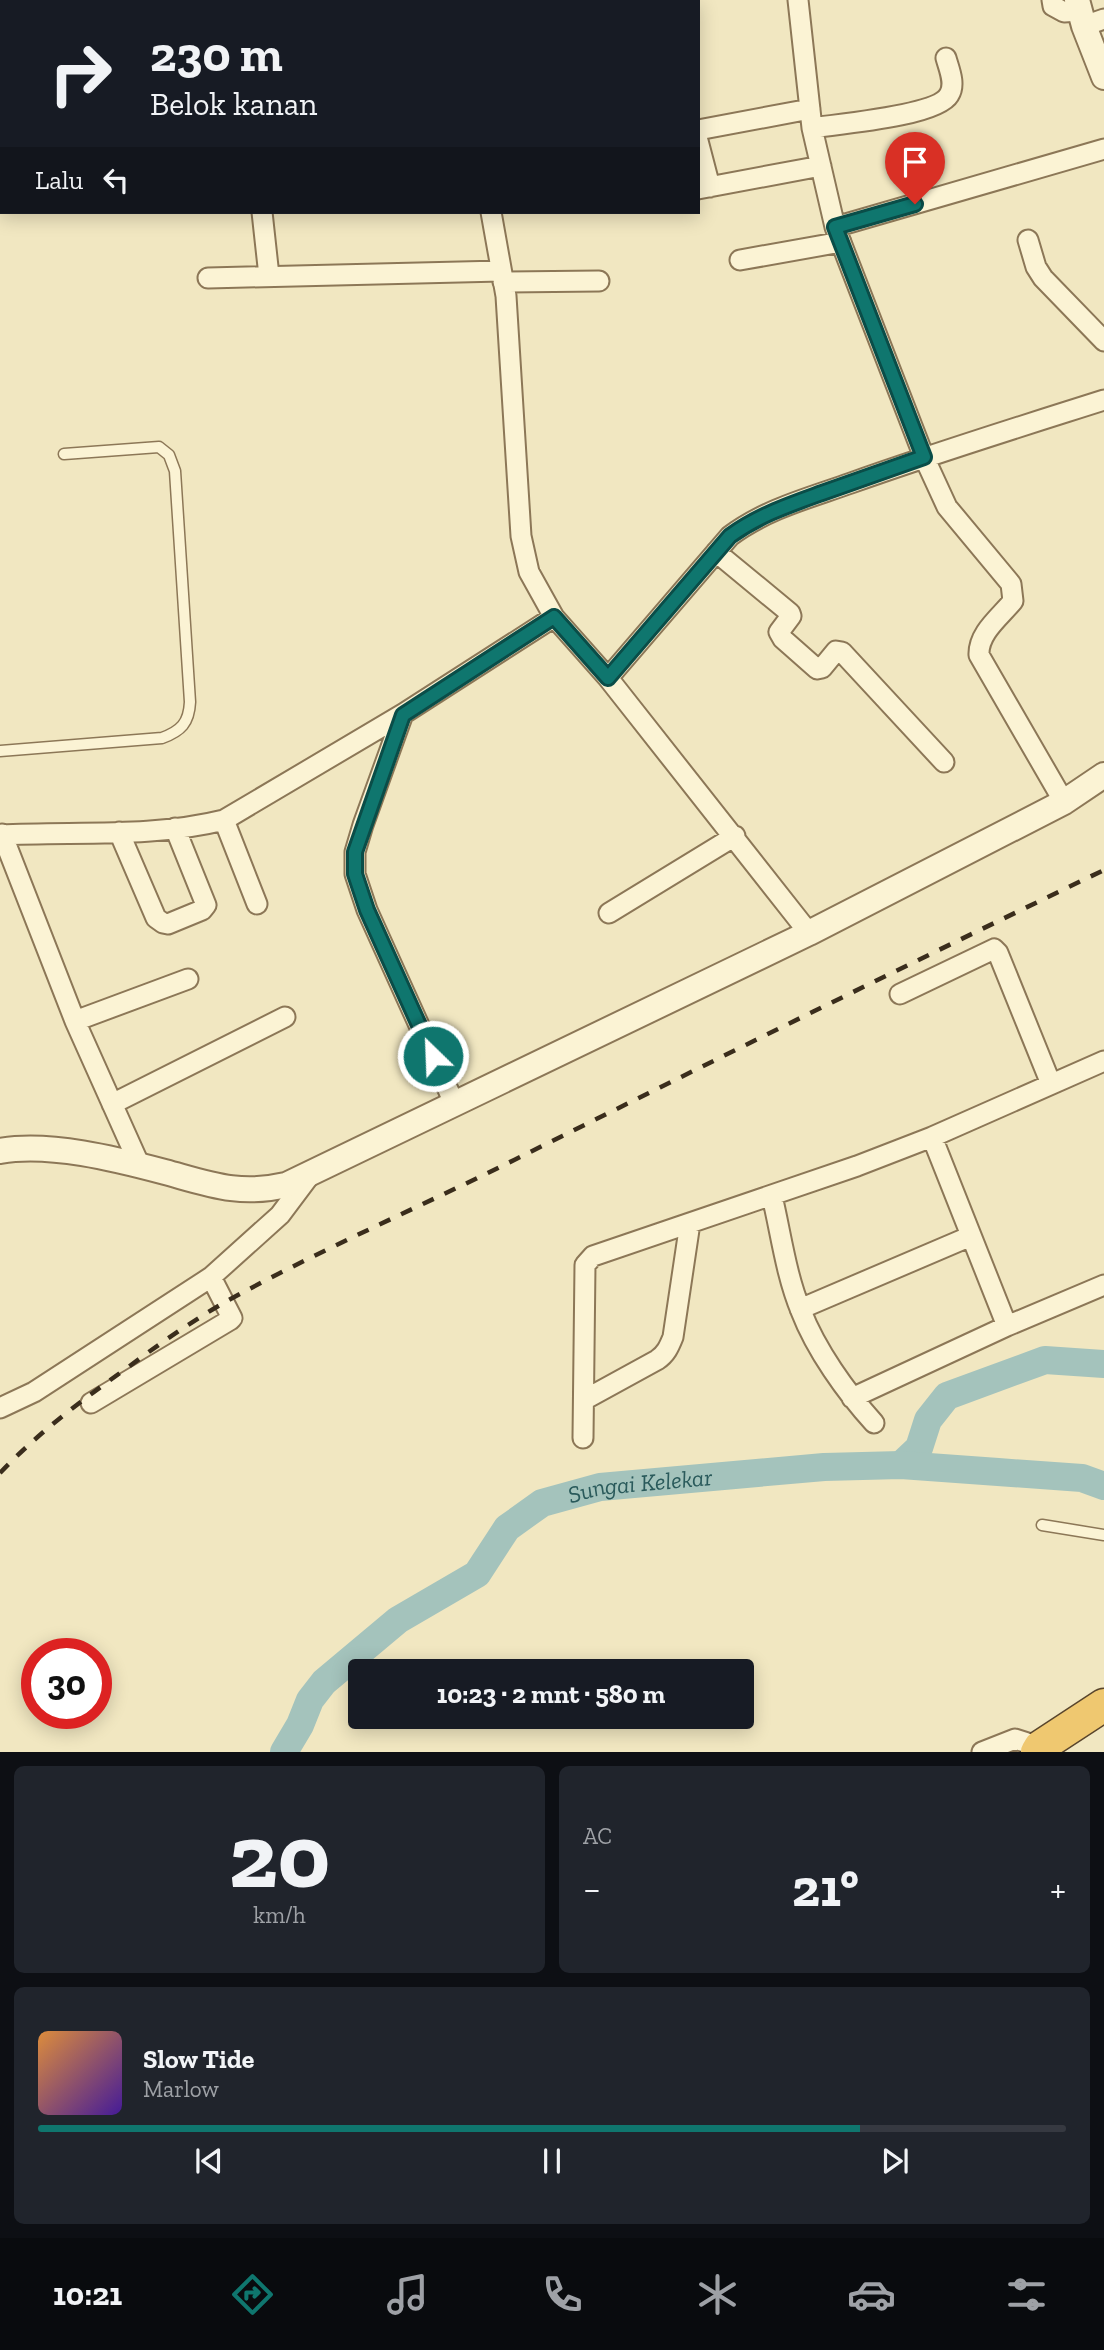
<!DOCTYPE html>
<html lang="id">
<head>
<meta charset="utf-8">
<style>
	:root { --surface:#171b24; --page:#20242c; --text:#f1f3f6; --muted:#9ea1a6; --line:#363941; --accent:#0f766e }
	body { margin:0; font-family:"Zilla Slab",serif; background:var(--page); color:var(--text); height:100vh; display:flex; flex-direction:column; font-size:26px; white-space:nowrap }
	* { box-sizing:border-box; margin:0 }
	p { font-size:23px; color:var(--muted) }
	.icon { flex:none; width:38px; height:38px; fill:none; stroke:currentColor; stroke-width:2; stroke-linecap:round; stroke-linejoin:round }
	.map { position:relative; height:1752px; overflow:hidden }
	.side { display:flex; flex-direction:column; gap:14px; padding:14px; background:#0d0f14; flex:1 }
	.side>* { flex:none }
	.guide { position:absolute; left:0px; top:0px; width:700px; height:214px; box-shadow:0 4px 18px #0003; background:#171b24; color:var(--text); overflow:hidden }
	.speed { position:absolute; left:21px; top:1638px; display:flex; gap:14px; font-size:35px; font-weight:700; text-align:center }
	.speed>* { display:grid; place-content:center; width:91px; height:91px; border-radius:50%; background:var(--surface); box-shadow:0 4px 18px #0003; line-height:1 }
	.speed .limit { border:10px solid #d22; background:#fff; color:#111 }
	.pin { position:absolute; display:grid; place-items:center; width:60px; height:60px; color:#fff; margin:-72px -30px; border-radius:50% 50% 50% 0; rotate:-45deg; box-shadow:0 0 7px #0007 }
	.pin .icon { rotate:45deg }
	.me { position:absolute; width:77px; margin:-38px; rotate:336deg; stroke-linejoin:round; filter:drop-shadow(0 0 5px #0008) }
	.turn { display:flex; align-items:center; gap:24px; height:147px; padding:0 35px; font-size:32px }
	.turn .icon { width:91px; height:91px; stroke-width:2.5 }
	.turn b { display:block; font-size:49px; line-height:60px }
	.then { display:flex; align-items:center; height:66px; padding:0 35px; background:#0003; gap:14px; font-size:26px }
	.big { font-size:52px; font-weight:800; line-height:1.1 }
	.side .widget { flex:1; display:flex; flex-direction:column; justify-content:center; gap:10px; min-width:0; padding:0 24px; border-radius:10px; background:var(--page) }
	.side .dial { align-items:center; gap:0 }
	.dial b { font-size:91px; line-height:1 }
	.song { display:flex; align-items:center; gap:21px }
	.cover { width:84px; height:84px; border-radius:10px; background:linear-gradient(135deg,hsl(30 70% 55%),hsl(260 70% 35%)) }
	.played { height:7px; border-radius:4px; background:linear-gradient(90deg,var(--accent) 80%,var(--line) 80%) }
	.keys { display:flex; justify-content:space-around; direction:ltr }
	.heat { display:flex; justify-content:space-between; align-items:center; font-size:38px; direction:ltr }
	.side .tiles { flex:1; display:grid; gap:14px; grid-template-columns:1fr 1fr }
	.widget:last-child { grid-column:span 2 }
	.trip { position:absolute; left:348px; top:1659px; width:406px; height:70px; border-radius:7px; background:var(--surface); box-shadow:0 4px 18px #0003; font-weight:800; line-height:70px; text-align:center }
	.tabs { display:flex; height:112px; justify-content:space-around; align-items:center; background:#090b0e; color:var(--muted) }
	.tabs .icon { width:49px; height:49px }
	.tabs .active { color:var(--accent) }
	.tabs b { font-size:32px; color:var(--text) }
	.map>svg:first-child { display:block }
</style>
</head>
<body>
<div class="map">
<svg width="1104" height="1752" viewBox="0 0 1104 1752">
	<rect width="100%" height="100%" fill="#f1e7c1"/>
	<g fill="none" stroke-linecap="round" stroke-linejoin="round">
		<g stroke="#a4c3bc" stroke-width="28">
			<path d="M901 1465 919 1448 928 1420 947 1396 1045 1360 1104 1364"/>
			<path id="s1" d="M284 1752 300 1725 310 1700 324 1682 398 1620 477 1574 507 1528 542 1503 600 1487 824 1467 901 1465 998 1472 1082 1478 1104 1486"/>
		</g>
		<g stroke="#8c7757" stroke-width="13">
			<path id="service" d="M46 2 47 0
				M201 2V0
				M0 751 162 738C181 731 189 723 190 702L175 471 169 455 159 447 64 454
				M1042 1525 1104 1535"/>
		</g>
		<g stroke="#8c7757" stroke-width="23">
			<path id="minor" d="M663 0V2
				M798 0 812 128 835 227 924 457 947 507 1011 584 1013 601C1000 617 978 633 979 655L1064 802
				M1052 0 1053 6 1064 12 1079 11
				M580 2V0
				M1084 26 1104 19
				M0 128 2 129
				M812 128C838 124 937 116 949 95 956 84 949 69 946 58
				M698 130 810 109
				M698 141 710 187
				M698 189 821 166
				M262 212 269 276
				M491 212 506 296 521 536 529 572 554 617 608 678 809 933
				M835 227 1104 149
				M1028 240 1036 267 1043 278 1104 341
				M740 260 841 242
				M208 278 501 271
				M503 282 599 281
				M716 552 790 613 791 616 779 632 783 639 817 669 822 668 836 651 842 652 944 762
				M608 678 730 536C766 509 809 498 851 483 935 453 1019 427 1104 400
				M403 714 363 825 355 852V874L367 910 455 1105
				M224 820 257 904
				M119 832 156 918 163 923 168 924 202 910 206 905 175 828
				M2 834 75 1021 140 1166
				M0 835C74 831 152 838 224 820L403 714 554 617
				M609 913 735 836
				M900 994 994 949 998 953 1051 1084
				M75 1021 188 979
				M112 1104 285 1017
				M932 1137 1007 1326
				M772 1196C781 1234 786 1275 801 1311 816 1350 846 1392 874 1423
				M800 1309 971 1236
				M852 1398 1007 1326 1104 1285
				M584 1400 657 1360C666 1354 669 1347 673 1337L690 1223
				M91 1403 230 1320 232 1318 211 1277
				M0 1408 34 1392 211 1277 280 1215 310 1175
				M583 1438 585 1265 593 1256 857 1166 932 1137 1104 1061
				M982 1752 1015 1739 1040 1747"/>
		</g>
		<g stroke="#8c7757" stroke-width="28">
			<path id="tertiary" d="M1077 0 1084 26 1104 77
				M0 1151C49 1142 116 1159 165 1172 209 1184 239 1196 286 1185L809 933 1064 802 1104 775"/>
		</g>
		<g stroke="#59452c" stroke-width="35">
			<path id="trunk" d="M1037 1752 1040 1747 1104 1705"/>
		</g>
		<use href="#service" stroke="#fbf3d4" stroke-width="10"/>
		<use href="#minor" stroke="#fbf3d4" stroke-width="19"/>
		<use href="#tertiary" stroke="#fbf3d4" stroke-width="24"/>
		<use href="#trunk" stroke="#efc870" stroke-width="32"/>
		<path stroke="#3a2d1c" stroke-width="4.5" stroke-dasharray="12 12" stroke-linecap="butt" d="M0 1473C38 1433 82 1400 127 1368 159 1344 192 1321 227 1301 318 1251 413 1210 506 1164 705 1065 904 966 1104 870"/>
	</g>
	<g fill="none" stroke-linecap="round" stroke-linejoin="round">
		<g stroke="#0a4d48" stroke-width="18">
			<path id="route" d="M433 1056 367 910 355 874V852L403 715 554 617 608 678 730 536C759 515 789 505 822 493 856 481 890 469 924 457L835 227 915 204"/>
		</g>
		<use href="#route" stroke="#0f766e" stroke-width="12"/>
	</g>
	<g text-anchor="middle" stroke-width="6" stroke-linejoin="round" paint-order="stroke">
		<g font-size="24" font-style="italic" fill="#2a5a5b" stroke="#f8f0d1">
			<text dy="8" stroke="none"><textPath href="#s1" startOffset="467">Sungai Kelekar</textPath></text>
		</g>
	</g>
</svg>
<div class="speed"><div class="limit">30</div></div>
<div class="pin" style="left:915px;top:204px;background:#d93025"><svg class="icon" aria-label="arrive" viewBox="0 0 24 24"><path d="M6 21V4h12l-3 4 3 4H6"/></svg></div>
<svg class="me" style="left:433px;top:1056px" viewBox="-20 -20 40 40"><circle r="17" fill="#0f766e" stroke="#fff" stroke-width="3"/><path d="M0-11L8 9 0 5-8 9z" fill="#fff"/></svg>
<div class="trip">10:23 · 2 mnt · 580 m</div>
<div class="guide">
<div class="turn"><svg class="icon" aria-label="right" viewBox="0 0 24 24"><path d="M7 20v-9h11M14 6l5 5-5 5"/></svg><div><b>230 m</b>Belok kanan</div></div>
<div class="then">Lalu<svg class="icon" aria-label="left" viewBox="0 0 24 24"><path d="M17 20v-9H6M10 6l-5 5 5 5"/></svg></div>
</div>
</div>
<section class="side">
<div class="tiles">
<div class="widget dial"><b>20</b><p>km/h</p></div>
<div class="widget"><p>AC</p>
<div class="heat"><a>−</a><b class="big">21°</b><a>+</a></div>
</div>
<div class="widget">
<div class="song"><i class="cover"></i><div><b>Slow Tide</b><p>Marlow</p></div></div>
<div class="played"></div>
<div class="keys"><svg class="icon" aria-label="previous" viewBox="0 0 24 24"><path d="M18 5L8 12l10 7zM5 5v14"/></svg><svg class="icon" aria-label="pause" viewBox="0 0 24 24"><path d="M8 5v14M16 5v14"/></svg><svg class="icon" aria-label="next" viewBox="0 0 24 24"><path d="M6 5l10 7-10 7zM19 5v14"/></svg></div>
</div>
</div>
</section>
<nav class="tabs">
<b>10:21</b>
<svg class="icon active" aria-label="directions" viewBox="0 0 24 24"><path d="M12 3l9 9-9 9-9-9zM9 14v-3h6M13 9l2 2-2 2"/></svg>
<svg class="icon" aria-label="music" viewBox="0 0 24 24"><path d="M9 18V5l10-2v13"/><circle cx="6" cy="18" r="3"/><circle cx="16" cy="16" r="3"/></svg>
<svg class="icon" aria-label="phone" viewBox="0 0 24 24"><path d="M5 4h4l2 5-3 2q2 4 5 5l2-3 5 2v4C11 20 4 13 5 4z"/></svg>
<svg class="icon" aria-label="climate" viewBox="0 0 24 24"><path d="M12 3v18M4 7l16 10M4 17L20 7"/></svg>
<svg class="icon" aria-label="car" viewBox="0 0 24 24"><path d="M5 17H2v-5l4-1 3-4h7l3 4 3 1v5h-3M9 17h6M6 11h13"/><circle cx="7" cy="17" r="2"/><circle cx="17" cy="17" r="2"/></svg>
<svg class="icon" aria-label="filters" viewBox="0 0 24 24"><path d="M4 7h16M4 17h16"/><circle cx="9" cy="7" r="2"/><circle cx="15" cy="17" r="2"/></svg>
</nav>
</body>
</html>
